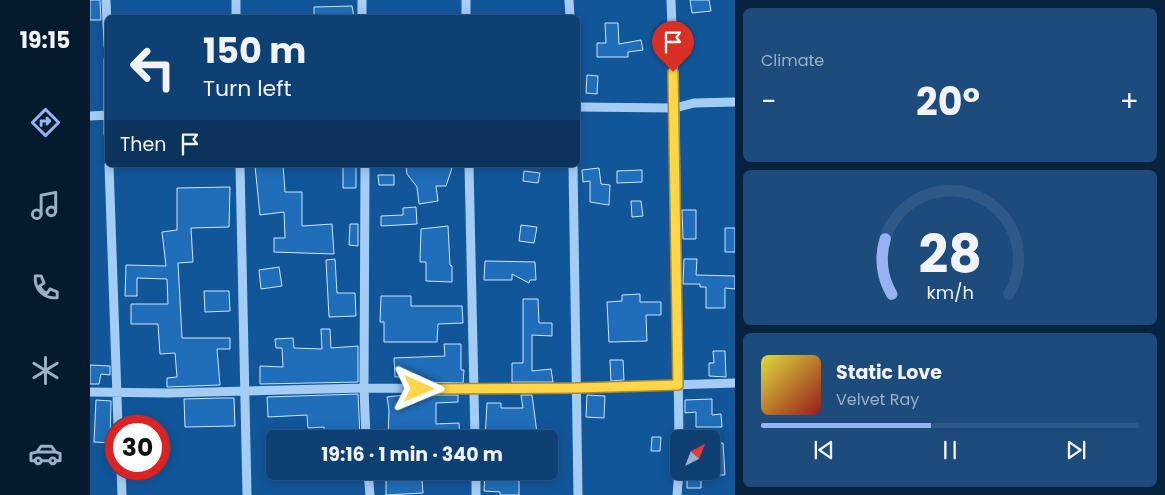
<!DOCTYPE html>
<html lang="en">
<head>
<meta charset="utf-8">
<style>
	:root { --surface:#0e4074; --page:#1c4b7c; --text:#f1f3f6; --muted:#9bafc5; --line:#2e5986; --accent:#95b2f1 }
	body { margin:0; font-family:Poppins,sans-serif; background:var(--page); color:var(--text); height:100vh; display:flex; flex-direction:column; font-size:19px; white-space:nowrap }
	* { box-sizing:border-box; margin:0 }
	p { font-size:16px; color:var(--muted) }
	.icon { flex:none; width:28px; height:28px; fill:none; stroke:currentColor; stroke-width:2; stroke-linecap:round; stroke-linejoin:round }
	.map { position:relative; flex:1; overflow:hidden }
	.drawer { display:flex; flex-direction:column; gap:8px; padding:8px; background:#082340; width:430px }
	.drawer>* { flex:none }
	.hud { position:absolute; left:15px; top:15px; width:475px; height:152px; border-radius:8px; box-shadow:0 2px 12px #0003,0 0 0 1px var(--line); background:#0e4074; color:var(--text); overflow:hidden }
	.needle { width:32px; rotate:42deg }
	.tools { position:absolute; left:580px; top:430px; display:grid; gap:10px }
	.tools a { display:grid; place-items:center; width:50px; height:50px; border-radius:8px; background:var(--surface); box-shadow:0 2px 12px #0003,0 0 0 1px var(--line); font-size:25px }
	.speed { position:absolute; left:15px; top:415px; display:flex; gap:10px; font-size:25px; font-weight:700; text-align:center }
	.speed>* { display:grid; place-content:center; width:65px; height:65px; border-radius:50%; background:var(--surface); box-shadow:0 2px 12px #0003,0 0 0 1px var(--line); line-height:1 }
	.speed .limit { border:8px solid #d22; background:#fff; color:#111 }
	.pin { position:absolute; display:grid; place-items:center; width:42px; height:42px; color:#fff; margin:-51px -21px; border-radius:50% 50% 50% 0; rotate:-45deg; box-shadow:0 0 5px #0007 }
	.pin .icon { rotate:45deg }
	.me { position:absolute; width:55px; margin:-28px; rotate:91deg; stroke-linejoin:round; filter:drop-shadow(0 0 4px #0008) }
	.turn { display:flex; align-items:center; gap:18px; height:105px; padding:0 15px; font-size:22px }
	.turn .icon { width:65px; height:65px; stroke-width:2.5 }
	.turn b { display:block; font-size:35px; line-height:42px }
	.then { display:flex; align-items:center; height:48px; padding:0 15px; background:#0003; gap:10px; font-size:19px }
	.big { font-size:38px; font-weight:700; line-height:1.1 }
	.drawer .widget { flex:1; display:flex; flex-direction:column; justify-content:center; gap:8px; min-width:0; padding:0 18px; border-radius:8px; background:var(--page) }
	.drawer .dial { align-items:center; gap:0 }
	.dial svg { height:130px; overflow:visible; fill:none; stroke:var(--line); stroke-width:7; stroke-linecap:round; text-anchor:middle }
	.dial text { fill:var(--text); stroke:none }
	.song { display:flex; align-items:center; gap:15px }
	.cover { width:60px; height:60px; border-radius:8px; background:linear-gradient(135deg,hsl(60 70% 55%),hsl(0 70% 35%)) }
	.played { height:5px; border-radius:2px; background:linear-gradient(90deg,var(--accent) 45%,var(--line) 45%) }
	.keys { display:flex; justify-content:space-around; direction:ltr }
	.heat { display:flex; justify-content:space-between; align-items:center; font-size:28px; direction:ltr }
	.trip { position:absolute; left:176px; top:430px; width:292px; height:50px; border-radius:8px; background:var(--surface); box-shadow:0 2px 12px #0003,0 0 0 1px var(--line); font-weight:700; line-height:50px; text-align:center }
	main { display:flex; flex:1; min-height:0 }
	.menu { display:flex; flex-direction:column; width:90px; justify-content:space-around; align-items:center; background:#061a2e; color:var(--muted) }
	.menu .icon { width:35px; height:35px }
	.menu .current { color:var(--accent) }
	.menu b { font-size:22px; color:var(--text) }
	.map>svg:first-child { display:block }
</style>
</head>
<body>
<main>
<nav class="menu">
<b>19:15</b>
<svg class="icon current" aria-label="directions" viewBox="0 0 24 24"><path d="M12 3l9 9-9 9-9-9zM9 14v-3h6M13 9l2 2-2 2"/></svg>
<svg class="icon" aria-label="music" viewBox="0 0 24 24"><path d="M9 18V5l10-2v13"/><circle cx="6" cy="18" r="3"/><circle cx="16" cy="16" r="3"/></svg>
<svg class="icon" aria-label="phone" viewBox="0 0 24 24"><path d="M5 4h4l2 5-3 2q2 4 5 5l2-3 5 2v4C11 20 4 13 5 4z"/></svg>
<svg class="icon" aria-label="climate" viewBox="0 0 24 24"><path d="M12 3v18M4 7l16 10M4 17L20 7"/></svg>
<svg class="icon" aria-label="car" viewBox="0 0 24 24"><path d="M5 17H2v-5l4-1 3-4h7l3 4 3 1v5h-3M9 17h6M6 11h13"/><circle cx="7" cy="17" r="2"/><circle cx="17" cy="17" r="2"/></svg>
</nav>
<div class="map">
<svg width="645" height="495" viewBox="0 0 645 495">
	<rect width="100%" height="100%" fill="#12569a"/>
	<path fill="#206eb9" stroke="#cde6fd" d="M0 0H10L11 20H0Z
		M600 0H619L621 11 602 13Z
		M262 6 264 18H224V7Z
		M515 23H528L529 44 551 40 553 50 538 52V57H507V43H516Z
		M497 75 508 76 507 94 496 93Z
		M193 165 195 192H212V226L242 224 244 254 184 252V238H195L194 212 170 215 165 166Z
		M253 165H266V188H253Z
		M316 165H363L356 186H346L348 201 329 204 327 187 317 174Z
		M509 168 511 184 520 185 519 205 500 202V181L493 182 492 170Z
		M552 170V182L527 183V171Z
		M434 171 450 173 448 183 433 181Z
		M288 175H304V185H289Z
		M140 187 139 227 101 228 103 262 88 263 92 338H140V349H127L130 385 77 387V378L87 377 85 353 70 354 68 324H41V304H78L77 279 47 278V296H35L36 265 76 266 72 232 87 230V188Z
		M541 201H551L553 216 542 217Z
		M326 207 327 224 291 226V216L313 215V208Z
		M592 210H606V239H593Z
		M260 224H268V246L259 245Z
		M431 225 447 227 444 243 429 241Z
		M358 226 360 265 362 266V282L336 281V262H330L331 229Z
		M635 228H645V252H635Z
		M245 259 247 293H265L266 316 239 317 236 260Z
		M594 259H607L606 275 645 276V289L635 288V308H616V287H610V284H593Z
		M395 261 445 262 446 280H440L439 283 422 274V280H394Z
		M189 267 192 286 171 289 169 270Z
		M114 291H139L140 311 115 312Z
		M550 294V302H571V315H556L557 341 519 342 517 302 532 301V295Z
		M291 296H321V306H372L373 323 348 324 347 342H294V322H290Z
		M433 299H448L449 323H462V336L442 335V371L461 369 463 382H422V363H433Z
		M231 329H240L241 348 268 346V382L170 384V366L193 367 192 348H186L185 339 203 338 204 348 232 349Z
		M354 344H371V370H374L373 383 330 382V376L305 377 304 358 355 356Z
		M623 351H635L636 377 619 376V363H624Z
		M520 360H533L534 380 521 381Z
		M0 365 20 366V375L11 374 9 384H0Z
		M268 394 270 437 235 439 234 427 218 428 217 415 178 417 177 397Z
		M314 395V397H331V395H368V402L346 403V424L369 423 370 438 298 439 299 410 297 397Z
		M431 395H442L447 433 441 434V439H395L397 403H411V408H433Z
		M497 395 515 396 514 418 496 417Z
		M131 398H144L145 426 95 427 94 399Z
		M622 399V415L631 414 632 427H606V412L595 413V400Z
		M6 400 21 401 20 443 4 442Z
		M562 437H571L570 451H561Z
		M633 443 635 475H621V444Z
		M305 471H324V480H332L333 493 296 495V477H305Z
		M395 471H429V495H410V492L394 491Z
		M597 471H611V488H597Z"/>
	<g fill="none" stroke-linecap="round" stroke-linejoin="round">
		<path stroke="#a5cdf4" stroke-width="9" d="M16 0 18 46
			M146 0V18
			M272 0V18
			M376 0V18
			M479 0 480 18
			M581 0 585 108 589 443
			M18 60V134
			M488 107 585 108 604 103 645 102
			M0 116 18 115
			M19 165 28 426
			M150 165 157 495
			M275 165 274 388 276 439
			M379 165 385 439
			M483 165 488 495
			M0 392 78 393 274 388 385 389 486 388 645 383
			M31 469 32 495
			M278 471 280 495
			M386 471V495
			M587 495 589 471"/>
	</g>
	<g fill="none" stroke-linecap="round" stroke-linejoin="round">
		<g stroke="#a68a30" stroke-width="12">
			<path id="route" d="M329 389 486 388 588 385 583 72"/>
		</g>
		<use href="#route" stroke="#ffd54a" stroke-width="9"/>
	</g>
</svg>
<div class="tools">
<a><svg class="needle" viewBox="-14 -14 28 28"><path d="M0-13l5 13h-10z" fill="#e53935"/><path d="M0 13l5-13h-10z" fill="#9bafc5"/></svg></a>
</div>
<div class="speed"><div class="limit">30</div></div>
<div class="pin" style="left:583px;top:72px;background:#d93025"><svg class="icon" aria-label="arrive" viewBox="0 0 24 24"><path d="M6 21V4h12l-3 4 3 4H6"/></svg></div>
<svg class="me" style="left:329px;top:389px" viewBox="-20 -20 40 40"><path d="M0-17L14 15 0 8-14 15z" fill="#ffd54a" stroke="#fff" stroke-width="4"/></svg>
<div class="trip">19:16 · 1 min · 340 m</div>
<div class="hud">
<div class="turn"><svg class="icon" aria-label="left" viewBox="0 0 24 24"><path d="M17 20v-9H6M10 6l-5 5 5 5"/></svg><div><b>150 m</b>Turn left</div></div>
<div class="then">Then<svg class="icon" aria-label="arrive" viewBox="0 0 24 24"><path d="M6 21V4h12l-3 4 3 4H6"/></svg></div>
</div>
</div>
<section class="drawer">
<div class="widget"><p>Climate</p>
<div class="heat"><a>−</a><b class="big">20°</b><a>+</a></div>
</div>
<div class="widget dial"><svg viewBox="0 0 100 80">
<path d="M14 69A42 42 0 1 1 86 69"/>
<path d="M14 69A42 42 0 0 1 10 35" stroke="#95b2f1"/>
<text x="50" y="56" font-size="32" font-weight="700">28</text>
<text x="50" y="72" font-size="11">km/h</text>
</svg></div>
<div class="widget">
<div class="song"><i class="cover"></i><div><b>Static Love</b><p>Velvet Ray</p></div></div>
<div class="played"></div>
<div class="keys"><svg class="icon" aria-label="previous" viewBox="0 0 24 24"><path d="M18 5L8 12l10 7zM5 5v14"/></svg><svg class="icon" aria-label="pause" viewBox="0 0 24 24"><path d="M8 5v14M16 5v14"/></svg><svg class="icon" aria-label="next" viewBox="0 0 24 24"><path d="M6 5l10 7-10 7zM19 5v14"/></svg></div>
</div>
</section>
</main>
</body>
</html>
